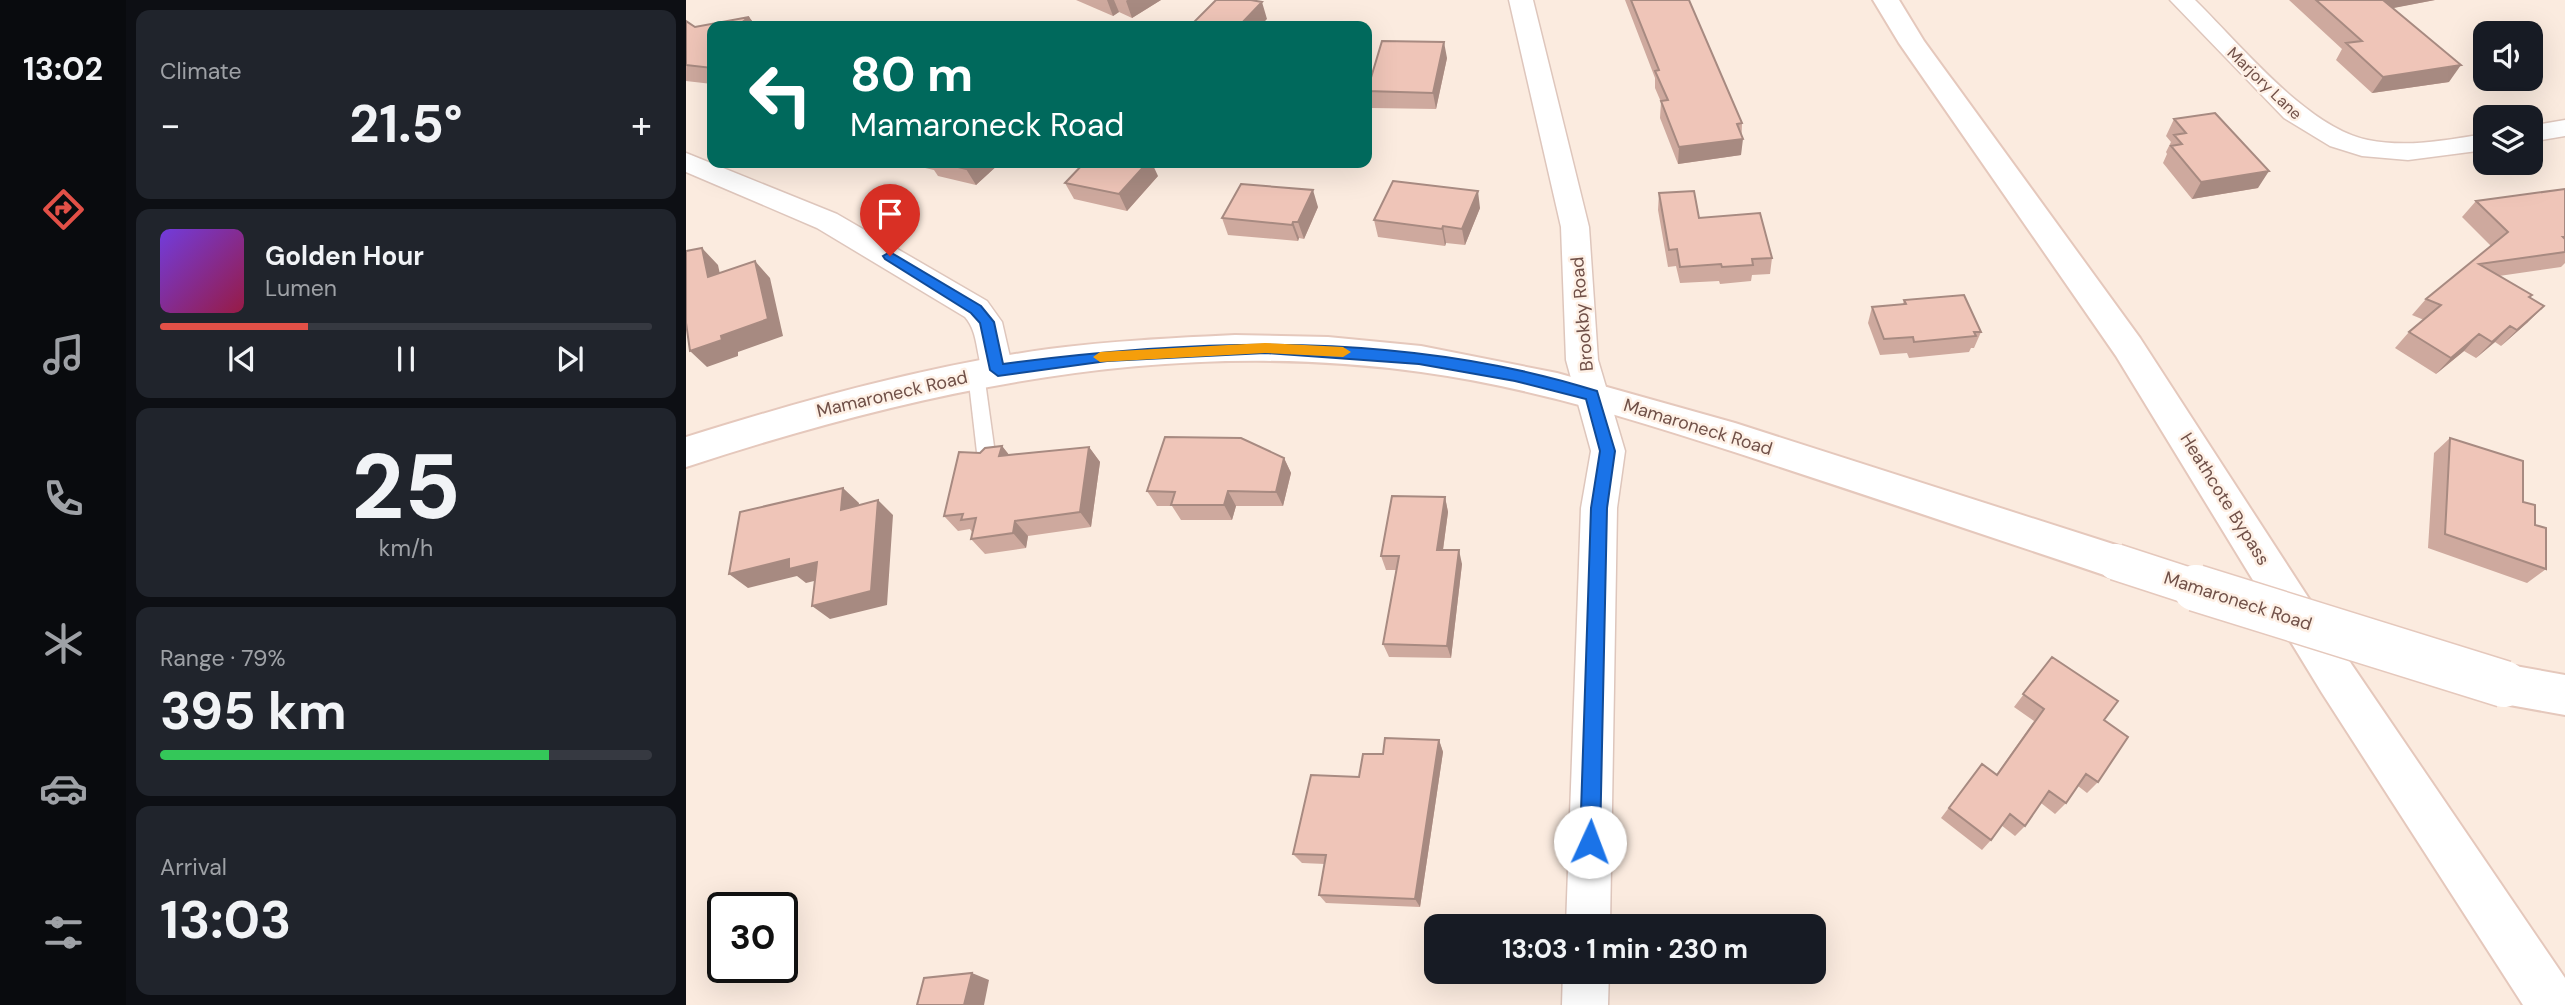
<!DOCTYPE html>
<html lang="en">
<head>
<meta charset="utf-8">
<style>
	:root { --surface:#171b24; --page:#20242c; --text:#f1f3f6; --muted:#9ea1a6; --line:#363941; --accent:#e25047 }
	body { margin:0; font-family:"DM Sans",sans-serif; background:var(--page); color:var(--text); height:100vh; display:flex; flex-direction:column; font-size:26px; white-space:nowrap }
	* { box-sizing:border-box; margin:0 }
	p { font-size:23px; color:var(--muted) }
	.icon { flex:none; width:38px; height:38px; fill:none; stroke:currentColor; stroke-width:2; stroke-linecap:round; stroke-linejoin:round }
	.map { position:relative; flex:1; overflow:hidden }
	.drawer { display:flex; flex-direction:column; gap:10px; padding:10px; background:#0d0f14; width:560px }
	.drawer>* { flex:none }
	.hud { position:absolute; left:21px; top:21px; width:665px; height:147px; border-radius:14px; box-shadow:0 7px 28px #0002; background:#00695c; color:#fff; overflow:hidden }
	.tools { position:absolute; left:1787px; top:21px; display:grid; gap:14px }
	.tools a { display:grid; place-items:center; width:70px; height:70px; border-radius:14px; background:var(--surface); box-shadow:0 7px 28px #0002; font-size:35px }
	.speed { position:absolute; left:21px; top:892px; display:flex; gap:14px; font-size:35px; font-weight:700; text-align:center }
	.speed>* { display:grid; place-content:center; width:91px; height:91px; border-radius:50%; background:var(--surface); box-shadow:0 7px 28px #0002; line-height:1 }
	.speed .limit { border:4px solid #111; border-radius:10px; background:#fff; color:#111 }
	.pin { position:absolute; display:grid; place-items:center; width:60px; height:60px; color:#fff; margin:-72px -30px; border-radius:50% 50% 50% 0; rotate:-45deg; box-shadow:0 0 7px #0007 }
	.pin .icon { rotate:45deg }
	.me { position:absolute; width:77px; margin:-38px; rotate:2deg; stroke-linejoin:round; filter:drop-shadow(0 0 5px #0008) }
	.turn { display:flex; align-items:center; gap:24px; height:147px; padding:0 28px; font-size:32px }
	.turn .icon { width:91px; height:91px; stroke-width:2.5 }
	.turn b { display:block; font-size:49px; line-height:60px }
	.big { font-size:52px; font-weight:700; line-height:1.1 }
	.drawer .tile { flex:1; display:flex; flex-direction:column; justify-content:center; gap:10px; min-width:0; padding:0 24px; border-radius:14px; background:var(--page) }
	.drawer .dial { align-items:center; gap:0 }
	.dial b { font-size:91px; line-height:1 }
	.song { display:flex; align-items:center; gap:21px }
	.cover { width:84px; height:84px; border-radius:10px; background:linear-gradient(135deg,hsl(260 70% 55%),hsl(340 70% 35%)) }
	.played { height:7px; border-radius:4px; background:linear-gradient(90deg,var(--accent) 30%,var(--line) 30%) }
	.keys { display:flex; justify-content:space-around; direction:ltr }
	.heat { display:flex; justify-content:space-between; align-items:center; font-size:38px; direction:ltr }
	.charge { height:10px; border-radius:5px; background:linear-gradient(90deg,#34c759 79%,var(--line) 0) }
	.trip { position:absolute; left:738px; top:914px; width:402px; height:70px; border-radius:14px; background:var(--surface); box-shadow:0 7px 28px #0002; font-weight:700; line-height:70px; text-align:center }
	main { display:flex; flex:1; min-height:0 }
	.tabs { display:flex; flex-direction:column; width:126px; justify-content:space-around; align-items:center; background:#090b0e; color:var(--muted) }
	.tabs .icon { width:49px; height:49px }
	.tabs .active { color:var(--accent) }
	.tabs b { font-size:32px; color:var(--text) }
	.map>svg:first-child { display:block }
</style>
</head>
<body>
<main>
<nav class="tabs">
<b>13:02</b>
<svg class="icon active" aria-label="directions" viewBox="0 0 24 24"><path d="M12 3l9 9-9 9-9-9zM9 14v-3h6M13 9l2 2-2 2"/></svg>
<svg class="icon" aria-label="music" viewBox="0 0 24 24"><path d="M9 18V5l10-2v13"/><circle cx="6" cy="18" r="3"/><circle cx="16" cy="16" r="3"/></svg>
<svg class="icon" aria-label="phone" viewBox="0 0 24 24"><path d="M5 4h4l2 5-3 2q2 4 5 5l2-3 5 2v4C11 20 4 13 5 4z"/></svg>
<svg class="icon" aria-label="climate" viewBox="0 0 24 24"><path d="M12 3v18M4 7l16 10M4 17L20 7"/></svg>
<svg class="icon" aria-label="car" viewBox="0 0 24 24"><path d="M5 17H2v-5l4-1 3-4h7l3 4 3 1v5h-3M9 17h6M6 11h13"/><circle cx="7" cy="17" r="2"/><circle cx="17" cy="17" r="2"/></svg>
<svg class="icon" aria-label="filters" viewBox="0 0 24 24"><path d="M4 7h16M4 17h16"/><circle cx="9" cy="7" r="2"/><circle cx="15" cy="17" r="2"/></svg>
</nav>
<section class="drawer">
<div class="tile"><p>Climate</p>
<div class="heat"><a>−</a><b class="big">21.5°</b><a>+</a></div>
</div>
<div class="tile">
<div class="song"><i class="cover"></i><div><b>Golden Hour</b><p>Lumen</p></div></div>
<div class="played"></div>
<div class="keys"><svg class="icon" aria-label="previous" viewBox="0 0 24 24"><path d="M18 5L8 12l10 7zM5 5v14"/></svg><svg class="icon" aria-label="pause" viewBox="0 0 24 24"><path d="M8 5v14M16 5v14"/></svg><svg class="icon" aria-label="next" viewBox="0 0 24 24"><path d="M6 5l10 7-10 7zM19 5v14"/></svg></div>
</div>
<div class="tile dial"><b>25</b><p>km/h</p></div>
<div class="tile"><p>Range · 79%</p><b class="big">395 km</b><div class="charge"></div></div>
<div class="tile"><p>Arrival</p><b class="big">13:03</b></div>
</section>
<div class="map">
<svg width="1879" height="1005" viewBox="0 0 1879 1005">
	<rect width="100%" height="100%" fill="#fbebdf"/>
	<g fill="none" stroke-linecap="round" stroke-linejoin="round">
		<g stroke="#dec6bc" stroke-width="3">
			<path id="lane" d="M290 368 298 374 310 461 307 466H295L292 461 282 374Z"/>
		</g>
		<g stroke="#dec6bc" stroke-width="3">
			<path id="street" d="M823 0H847L903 227 912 360 939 451 931 508 924 926H880L895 508 905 451 880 360 875 227Z
				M1484 0H1509C1553 43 1621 128 1682 140 1721 148 1761 140 1799 134V150L1722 160 1676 156 1644 146 1598 118Z
				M1879 120V136L1844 142V126Z
				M0 153 151 214 301 301 316 322 327 370 322 378 311 382 300 378C289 359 294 334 279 317L131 228 0 172Z
				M877 971H923L922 1005H876Z"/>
		</g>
		<g stroke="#e5c8bc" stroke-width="4">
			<path id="secondary" d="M1187 0H1213L1238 41 1454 338 1666 665 1879 978V1005H1837L1636 693 1430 356 1213 43Z
				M549 335 642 337 735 346 871 373 1049 423 1430 545 1444 550 1450 562 1444 574 1430 579C1313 540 1196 500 1079 462 966 425 852 388 735 372 482 337 240 388 0 467V437C119 400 239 366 363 349 424 341 486 338 549 335Z
				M1818 664 1879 675V715L1818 704 1803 698 1796 684 1803 670Z"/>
		</g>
		<use href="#lane" fill="#fff" fill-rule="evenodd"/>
		<use href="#street" fill="#fff" fill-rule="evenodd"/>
		<use href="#secondary" fill="#fff" fill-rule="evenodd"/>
		<g stroke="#e5c8bc" stroke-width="39" stroke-linecap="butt">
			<path id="secondary-bridge-far1" d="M1430 562 1516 590"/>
		</g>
		<g stroke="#e5c8bc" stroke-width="49" stroke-linecap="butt">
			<path id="secondary-bridge" d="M1510 588 1818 684"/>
		</g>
		<use href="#secondary-bridge-far1" stroke="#fff" stroke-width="36"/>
		<use href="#secondary-bridge" stroke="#fff" stroke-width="46"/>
	</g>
	<path fill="#cea99e" d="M390 0H475L446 18 433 12 427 16Z
		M939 0H1003L1056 123 1055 155 992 164 974 118 975 102 969 88V78Z
		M1603 0H1749L1706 8 1763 82 1686 93 1650 60 1656 49Z
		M63 17 70 26H26V84L0 81V21L9 27Z
		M761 58 750 109 685 108 681 91Z
		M1488 119 1572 188 1506 199 1477 163 1481 154 1480 152 1485 142 1480 136Z
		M217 163H314L290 185 252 176 248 170Z
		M472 176 441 211 388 199 379 183Z
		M1879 189V263L1875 267 1813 276 1846 295 1844 298 1842 322 1815 346 1809 342 1790 358 1778 351 1750 374 1709 348 1723 332 1738 320 1726 315 1740 299 1805 246 1776 217 1790 201Z
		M973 193 1013 218 1086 258 1084 274 1066 275 1065 281 1034 284 1033 281 994 283 990 266 982 267 972 210Z
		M632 207 618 239 613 238 612 241 542 235 536 218Z
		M794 208 779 245 760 243 759 246 692 237 688 220Z
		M1218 300 1295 332 1288 348H1285L1283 352 1223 358 1221 353 1194 355 1182 323 1186 307 1217 304Z
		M1764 438 1837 502 1849 525 1860 569 1841 583 1742 548 1748 453Z
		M316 446 323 455 403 447 414 462 405 527 342 536 340 548 299 554 285 539 286 532 284 529 272 531 258 516 294 453Z
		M598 458 605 473 597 506H550L546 520H495L486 506H471L461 491Z
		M759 497 762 512 757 550 776 564 765 658 703 657 697 644 710 570H700L695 556Z
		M1366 657 1418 720 1412 782 1401 793 1392 786 1380 803 1369 814 1355 803 1339 826 1329 836 1315 825 1305 840 1296 850 1255 818 1296 764 1310 775 1348 721 1328 707Z
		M753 740 757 752 734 907 640 903 633 895 639 864 616 863 607 854 673 777 697 754Z"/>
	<path fill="#a78a81" d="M421 0H428L433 12 427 16Z
		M441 0H475L446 18 440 1Z
		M1689 0H1749L1682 13Z
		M576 2 581 19 574 26H553Z
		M63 17 70 26H51Z
		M758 42 761 58 750 109 747 93Z
		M1775 65 1763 82 1686 93 1697 77Z
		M1057 139 1055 155 992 164 993 147Z
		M286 163H314L290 185 280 169Z
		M461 163H466L472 176 441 211 433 194Z
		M1583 171 1572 188 1506 199 1515 182Z
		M627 190 632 207 618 239 612 222Z
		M792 191 794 208 779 245 776 229Z
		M607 222 613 238 612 241 606 225Z
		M757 226 760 243 759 246 756 229Z
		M16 248 32 265 38 293 22 277Z
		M69 261 84 278 97 336 52 352V356L21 367 4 351Z
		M1858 306 1842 322 1815 346 1831 330Z
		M1824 326 1809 342 1790 358 1806 342Z
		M1793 334 1778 351 1750 374 1765 358Z
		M316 446 328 461 313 456Z
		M403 447 414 462 405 527 394 512Z
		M598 458 605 473 597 506 590 492Z
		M157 488 173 503 171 525 155 510Z
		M542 491 550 506 546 520 538 505Z
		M759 497 762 512 755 564 751 550Z
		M192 500 207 515 201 605 144 619 126 606Z
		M329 521 342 536 340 548 327 533Z
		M773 550 776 564 765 658 761 646Z
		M103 559 131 562 148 576 120 583 111 576 62 588 43 574Z
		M753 740 757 752 734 907 729 899Z
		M286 973 303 980 298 1005H278Z"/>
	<path fill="#efc5b8" stroke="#a78a81" stroke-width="2" d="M530 0H565L576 2 553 26H517L506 24Z
		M945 0H1003L1056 123 1051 124 1057 139 993 147 975 101 982 100 969 71 973 70Z
		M1630 0H1697L1775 65 1697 77 1660 43 1676 41Z
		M63 17 51 26H26V68L0 65V21L9 27Z
		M696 41 758 42 747 93 681 91Z
		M1529 113 1583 171 1515 182 1485 146 1496 144 1488 135 1500 133 1488 119Z
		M255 163H286L280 169Z
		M398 163H461L433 194 379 183Z
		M707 181 792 191 776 229 757 226 756 229 688 220Z
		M555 184 627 190 612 222H607L606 225 536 218Z
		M1879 189V237H1877L1879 239V252L1793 264 1846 295 1843 297 1858 306 1831 330 1824 326 1806 342 1793 334 1765 358 1723 332 1755 305 1740 299 1822 232 1790 201Z
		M1008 191 1013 218 1074 213 1086 258 1066 259 1067 265 1036 267 1035 264 994 267 991 249 983 250 973 193Z
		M16 248 22 277 69 261 82 319 35 336 36 340 4 351 0 323V251Z
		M1278 295 1295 332H1288L1290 336 1228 342 1227 337 1198 339 1186 307 1220 304 1218 300Z
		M479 437 555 438 598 458 590 492 542 491 538 505H485L489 492 461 491Z
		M1764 438 1837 461V502L1849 505V525L1860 528V569L1759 534Z
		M316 446 313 456 403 447 394 512 329 521 327 533 285 539 290 518 275 520 277 514 258 516 273 452 294 453 299 448Z
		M157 488 155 510 192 500 185 591 126 606 131 562 103 569V559L43 574 54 512Z
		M706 496 759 497 751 550H773L761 646 697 644 713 556H695Z
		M1366 657 1432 701 1418 720 1442 737 1412 782 1400 774 1380 803 1363 791 1339 826 1324 814 1305 840 1263 808 1296 764 1311 775 1358 709 1337 694Z
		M699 738 753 740 729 899 633 895 640 855 607 854 625 775 673 777 677 754H697Z
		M286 973 278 1005H231L238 978Z"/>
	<path fill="#1a73e8" stroke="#114b97" stroke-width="2" d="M204 252 295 306 308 322 317 364C514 338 720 331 911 391L929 451 921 508 914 842 911 849 904 852 897 849 894 842 905 508 914 451 900 399 829 381 733 364 579 353 421 361 312 376 304 370 294 323 285 313 199 259 197 256Z"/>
	<path fill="#f59e0b" d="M579 343 657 347 665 352 657 357 579 353 414 362 407 357 414 352Z"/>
	<g text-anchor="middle" stroke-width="5" stroke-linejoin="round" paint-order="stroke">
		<g font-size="16" fill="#705048" stroke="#fef0e5">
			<text transform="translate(1579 83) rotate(44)" y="6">Marjory Lane</text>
		</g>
		<g font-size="18" fill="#705048" stroke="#fef0e5">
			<text transform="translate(896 314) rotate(-95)" y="6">Brookby Road</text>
			<text transform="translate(206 394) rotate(-13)" y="6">Mamaroneck Road</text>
			<text transform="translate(1012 427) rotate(17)" y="6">Mamaroneck Road</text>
			<text transform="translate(1539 499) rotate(58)" y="6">Heathcote Bypass</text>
			<text transform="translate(1552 601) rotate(18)" y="6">Mamaroneck Road</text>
		</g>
	</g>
</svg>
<div class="tools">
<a><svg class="icon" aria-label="sound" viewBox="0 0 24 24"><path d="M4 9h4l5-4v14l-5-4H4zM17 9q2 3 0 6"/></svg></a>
<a><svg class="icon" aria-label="layers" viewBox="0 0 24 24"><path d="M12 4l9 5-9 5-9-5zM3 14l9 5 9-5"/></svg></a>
</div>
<div class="speed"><div class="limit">30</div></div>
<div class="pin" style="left:204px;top:256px;background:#d93025"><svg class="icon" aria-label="arrive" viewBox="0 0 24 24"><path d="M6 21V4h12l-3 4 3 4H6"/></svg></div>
<svg class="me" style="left:904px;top:842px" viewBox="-20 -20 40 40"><circle r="19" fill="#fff"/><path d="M0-13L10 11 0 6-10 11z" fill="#1a73e8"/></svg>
<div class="trip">13:03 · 1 min · 230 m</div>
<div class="hud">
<div class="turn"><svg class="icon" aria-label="left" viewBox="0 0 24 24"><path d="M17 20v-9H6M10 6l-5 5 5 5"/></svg><div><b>80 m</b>Mamaroneck Road</div></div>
</div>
</div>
</main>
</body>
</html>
